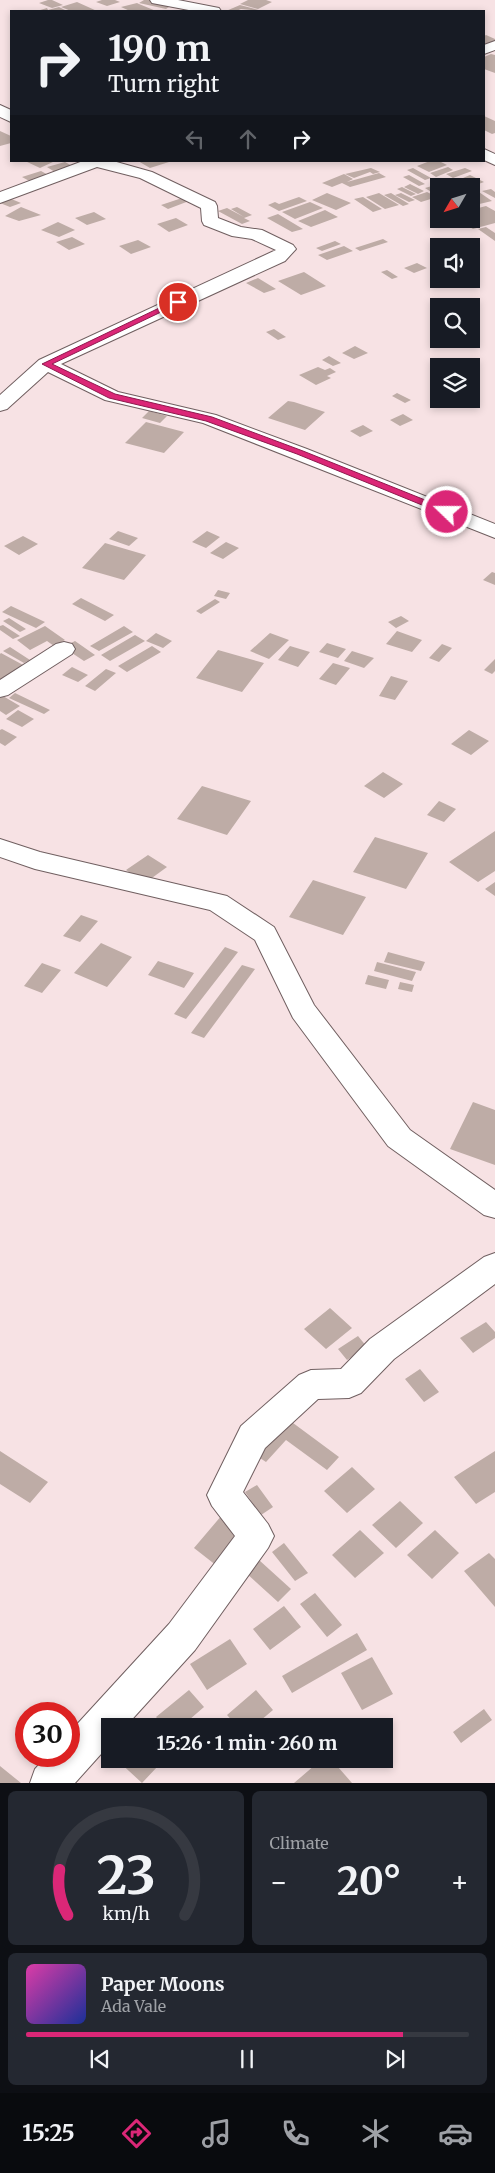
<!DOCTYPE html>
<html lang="en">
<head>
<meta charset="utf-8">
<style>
	:root { --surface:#171b24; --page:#242831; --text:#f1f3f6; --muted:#9ea1a6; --line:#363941; --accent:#db2777 }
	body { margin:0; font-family:Merriweather,serif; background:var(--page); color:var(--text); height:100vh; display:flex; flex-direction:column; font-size:19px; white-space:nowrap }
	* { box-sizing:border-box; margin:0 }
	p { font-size:16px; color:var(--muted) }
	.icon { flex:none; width:28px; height:28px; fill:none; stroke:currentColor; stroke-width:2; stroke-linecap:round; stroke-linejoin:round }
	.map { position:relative; height:1783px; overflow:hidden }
	.sheet { display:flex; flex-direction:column; gap:8px; padding:8px; background:#0d0f14; flex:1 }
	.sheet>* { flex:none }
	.hud { position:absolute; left:10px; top:10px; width:475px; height:152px; border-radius:0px; box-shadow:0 2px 8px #0003; background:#171b24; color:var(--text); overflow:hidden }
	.needle { width:32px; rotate:231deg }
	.fabs { position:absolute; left:430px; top:178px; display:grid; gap:10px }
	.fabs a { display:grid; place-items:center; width:50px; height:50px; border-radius:0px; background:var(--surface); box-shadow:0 2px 8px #0003; font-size:25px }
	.speed { position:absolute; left:15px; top:1702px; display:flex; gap:10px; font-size:25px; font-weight:700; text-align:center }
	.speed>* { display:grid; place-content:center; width:65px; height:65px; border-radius:50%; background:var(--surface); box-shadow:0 2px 8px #0003; line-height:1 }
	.speed .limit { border:8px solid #d22; background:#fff; color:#111 }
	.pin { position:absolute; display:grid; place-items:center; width:42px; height:42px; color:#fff; margin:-21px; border:2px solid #fff; border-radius:50%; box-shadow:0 1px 5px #0007 }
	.me { position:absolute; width:55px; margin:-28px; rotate:292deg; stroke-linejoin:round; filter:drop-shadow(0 0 4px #0008) }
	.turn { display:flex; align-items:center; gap:18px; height:105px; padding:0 15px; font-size:22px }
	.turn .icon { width:65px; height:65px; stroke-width:2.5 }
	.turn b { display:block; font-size:35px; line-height:42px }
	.lanes { display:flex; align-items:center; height:48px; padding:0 15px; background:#0003; justify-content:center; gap:25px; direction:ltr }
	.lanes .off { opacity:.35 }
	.big { font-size:38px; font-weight:700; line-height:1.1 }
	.sheet .card { flex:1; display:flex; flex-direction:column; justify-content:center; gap:8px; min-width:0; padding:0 18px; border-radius:8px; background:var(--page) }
	.sheet .dial { align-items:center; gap:0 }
	.dial svg { height:130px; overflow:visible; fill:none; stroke:var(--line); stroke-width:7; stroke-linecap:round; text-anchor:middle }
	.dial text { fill:var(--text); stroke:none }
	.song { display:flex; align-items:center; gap:15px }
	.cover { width:60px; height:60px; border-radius:8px; background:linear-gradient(135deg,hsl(320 70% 55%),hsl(230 70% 35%)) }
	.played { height:5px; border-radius:2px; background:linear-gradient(90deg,var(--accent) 85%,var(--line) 85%) }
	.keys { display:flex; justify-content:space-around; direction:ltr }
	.heat { display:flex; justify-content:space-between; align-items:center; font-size:28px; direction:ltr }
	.sheet .tiles { flex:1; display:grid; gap:8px; grid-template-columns:1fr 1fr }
	.card:last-child { grid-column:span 2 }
	.trip { position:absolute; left:101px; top:1718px; width:292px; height:50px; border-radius:0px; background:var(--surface); box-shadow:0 2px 8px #0003; font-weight:700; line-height:50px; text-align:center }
	.dock { display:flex; height:80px; justify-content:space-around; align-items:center; background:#090b0e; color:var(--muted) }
	.dock .icon { width:35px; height:35px }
	.dock .active { color:var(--accent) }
	.dock b { font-size:22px; color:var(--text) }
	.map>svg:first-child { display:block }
</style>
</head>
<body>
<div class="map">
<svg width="495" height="1783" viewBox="0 0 495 1783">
	<rect width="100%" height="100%" fill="#f7e2e4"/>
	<path fill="#beaca6" d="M48 0H52L63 5 52 8 39 3Z
		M102 0H115L120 2 107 6 96 2Z
		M144 0H149L172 5 166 9 139 3Z
		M248 0H266L272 2 258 9 240 4Z
		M77 2 97 11H71L61 7Z
		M137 3 139 4 156 11H130L121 7Z
		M240 5 262 11 241 9 236 11H226Z
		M59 7 67 11H37L47 8 48 10Z
		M486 35 495 39V44L484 47V36Z
		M491 54 495 55V73L484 69V57Z
		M484 116 495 121V133L492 134 484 130Z
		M0 131 11 136V143L0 146Z
		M25 161H55L40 168Z
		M138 161H169V162L150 168Z
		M430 161H439L447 165 429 172 417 166Z
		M65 162 76 168 58 174 47 167Z
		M448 167 453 170 436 177 430 173Z
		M371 168 380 172 373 174 370 172 354 178 345 174Z
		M413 168 431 178 425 180 407 170Z
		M465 168 472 171 453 178 446 174Z
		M41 171 52 177 33 183 22 177Z
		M379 173 386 177 350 187 342 183 332 187 322 183 344 174 353 179 347 182Z
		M409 175 425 184 419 186 403 177Z
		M470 175 484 182 476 185 463 178Z
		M456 180 467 185 471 184 476 186 471 188V186H455L448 182Z
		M410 184 424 191 418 194 404 187Z
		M439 184 443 186H439V197L425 188Z
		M402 187 416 194 411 196 397 189Z
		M491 189 495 192V198L482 191Z
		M476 190 492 201 471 206V191Z
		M427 192 437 197 421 202 412 197Z
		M327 193 351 203 336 210 312 200Z
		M379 193 399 205 385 209 366 197Z
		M391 193 409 204 403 206 384 195Z
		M401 193 415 200 409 202 395 195Z
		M299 197 307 201 279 211 268 205 275 202 279 204Z
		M363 197 382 209 373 212 354 199Z
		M9 198 21 203 10 207 0 203Z
		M182 198 189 201 168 209 161 205Z
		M310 202 323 208 295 219 282 212Z
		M486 206 495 211V223L473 229 457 219H471V210Z
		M21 207 41 215 19 221 5 216Z
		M237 207 252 215 244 218 250 221 242 224 218 211 227 208 244 217 231 209Z
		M325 210 338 217 311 227 298 221Z
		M94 212 106 219 87 225 75 218Z
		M278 214 303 229 292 232 267 218Z
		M176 218 188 225 169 232 157 224Z
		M58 222 75 230 59 237 41 230Z
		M486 227 495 233V241L478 229Z
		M72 237 85 244 69 250 56 242Z
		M383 239 388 242 360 251 355 248Z
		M138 240 151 247 131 254 119 246Z
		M335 241 341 244 322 251 316 248Z
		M344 246 353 251 327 260 318 255Z
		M417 263 427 268 414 273 404 268Z
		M387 270 398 277 392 279 381 272Z
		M304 272 326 286 301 295 278 281Z
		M258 278 276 289 264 293 246 283Z
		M274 329 286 337 278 340 266 332Z
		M355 346 368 353 354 359 342 353Z
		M329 356 341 363 333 366 322 360Z
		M318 367 325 370 330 368 336 372 327 376 331 378 316 385 299 375Z
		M397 393 411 400 405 403 392 396Z
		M288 401 294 402 325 412 305 430 268 418Z
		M149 411 167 416 160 423 142 418Z
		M403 414 413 420 400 426 390 420Z
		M146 422 184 432 164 453 125 443Z
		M363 425 373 431 360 437 350 431Z
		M118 531 138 538 129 546 109 539Z
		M207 531 220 537 206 548 192 542Z
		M23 536 38 544 19 555 4 546Z
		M226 542 239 548 223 559 210 553Z
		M105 543 146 555 124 580 82 568Z
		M492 572 495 573V585L483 580Z
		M218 590 230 593 226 599 214 596Z
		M81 598 114 615 105 621 72 604Z
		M215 599 220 602 201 614 196 611Z
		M11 606 45 622 36 628 2 612Z
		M401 616 409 621 396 628 388 622Z
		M9 618 26 629 20 632 3 621Z
		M3 625 20 636 13 639 0 630V626Z
		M45 626 65 640 54 646 47 641 30 650 17 640Z
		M124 626 133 632 99 651 90 646Z
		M397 631 422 640 412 652 386 644Z
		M156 633 172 641 163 648 146 641Z
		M270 633 289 640 269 659 250 651Z
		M135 635 145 641 110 661 101 655Z
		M75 641 95 655 84 661 63 647Z
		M327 643 346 649 338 658 319 652Z
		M442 644 452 648 439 662 429 658Z
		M152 646 161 652 127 672 118 666Z
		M290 646 310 652 298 667 278 660Z
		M10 647 30 660 24 663 3 651Z
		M218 650 264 663 242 692 196 678Z
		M352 651 374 658 364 668 344 661Z
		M1 653 25 666 0 683V654Z
		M495 659V671L492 674 484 670Z
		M333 663 350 668 336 685 319 679Z
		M72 667 88 675 78 682 62 675Z
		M106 669 116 673 95 691 85 686Z
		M391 676 408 681 395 700 379 696Z
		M15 693 50 710 44 714 9 698Z
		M3 696 20 706 6 715 0 711V698Z
		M18 710 34 719 22 727 6 719Z
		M2 729 17 737 5 746 0 743V730Z
		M469 730 489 741 471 755 451 744Z
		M383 772 403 784 384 798 364 786Z
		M202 786 251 801 227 835 177 819Z
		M439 801 456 809 444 822 427 815Z
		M495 831V871L478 882 449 862Z
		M375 837 428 853 406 889 353 872Z
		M148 855 167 867 145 883 126 870Z
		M313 880 366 897 343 935 289 917Z
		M495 882V896L485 889Z
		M81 915 98 921 80 942 63 936Z
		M101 943 132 957 107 987 74 973Z
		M225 947 238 952 186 1019 174 1014Z
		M388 952 425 962 421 971 384 962Z
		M158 961 194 973 184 988 148 975Z
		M377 962 416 972 412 981 374 971Z
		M42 963 61 970 42 993 24 986Z
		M242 965 255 969 204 1038 191 1033Z
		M368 975 389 980 386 989 365 984Z
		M400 982 414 985 412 992 398 989Z
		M473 1102 495 1110V1165L450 1149Z
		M330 1308 352 1328 326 1349 304 1329Z
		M486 1322 495 1332V1338L473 1353 460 1338Z
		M358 1336 367 1347 347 1360 338 1349Z
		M420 1369 439 1392 424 1402 405 1379Z
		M289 1420 339 1457 327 1470 286 1440 266 1462 257 1456Z
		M0 1451 48 1482 30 1503 0 1484Z
		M495 1451V1492L476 1504 454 1477Z
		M352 1467 375 1489 347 1513 324 1491Z
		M257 1485 273 1507 261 1515 245 1492Z
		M400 1501 423 1523 396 1548 372 1525Z
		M222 1515 245 1533 217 1566 194 1548Z
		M360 1530 384 1553 355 1578 332 1555Z
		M435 1530 459 1553 432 1579 407 1555Z
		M284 1543 308 1573 295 1581 272 1552Z
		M489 1553 495 1559V1607L464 1571Z
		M259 1560 291 1589 278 1602 246 1573Z
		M315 1593 342 1625 327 1637 300 1604Z
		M284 1606 301 1627 270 1650 253 1629Z
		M357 1633 367 1650 292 1693 282 1676Z
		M230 1639 247 1664 207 1690 190 1664Z
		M372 1657 393 1694 362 1710 341 1673Z
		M189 1690 204 1707 182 1726H164L156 1717Z
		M256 1690 273 1710 254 1726H237L227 1715Z
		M484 1709 492 1720 461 1743 453 1732Z
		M116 1759H150L158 1766 142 1783Z
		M322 1759H331L352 1783H294Z
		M0 1766 21 1783H0Z"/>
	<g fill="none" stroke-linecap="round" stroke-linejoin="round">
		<g stroke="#705f60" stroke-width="2">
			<path id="street" d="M150 0H178L219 8 221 11H194L152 3Z
				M495 41V50L484 54V45Z
				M0 105 11 110V122L0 117Z
				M484 149 495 154V165L484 160Z
				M83 161H113L152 172 215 202 217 206 218 218 241 227 262 230 293 245 296 249 285 261 61 364 118 392 216 415 307 449 495 524V538L203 423 105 400 48 372 7 409 0 411V395L39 360 276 250 252 239 232 236 204 225 202 221 201 208 140 178 97 167 0 203V192Z
				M64 642 72 644 75 649 72 654 8 695 0 697V680L56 644Z
				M0 839 40 852 227 896 274 927 314 1005 410 1130 495 1190V1218L484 1215 388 1146 293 1018 255 940 210 910 35 869 0 857Z
				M495 1253V1284L394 1359 361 1393 349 1398 318 1399 265 1448 243 1492 268 1524 274 1536 268 1548 195 1650 126 1726H110V1744L75 1783H30L35 1769 47 1756H69V1733L169 1624 235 1536 212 1506 207 1495 241 1426 299 1375 311 1370 341 1369 370 1339 484 1257Z"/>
		</g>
		<use href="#street" fill="#fff" fill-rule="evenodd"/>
	</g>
	<path fill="#db2777" stroke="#8e194d" d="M176 300 182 302 52 364 115 394 212 417 303 451 450 510V514H444L297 454 206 421 109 398 42 364Z"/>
</svg>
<div class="fabs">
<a><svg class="needle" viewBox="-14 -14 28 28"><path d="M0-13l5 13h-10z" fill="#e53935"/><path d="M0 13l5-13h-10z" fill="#9ea1a6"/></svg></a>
<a><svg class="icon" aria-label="sound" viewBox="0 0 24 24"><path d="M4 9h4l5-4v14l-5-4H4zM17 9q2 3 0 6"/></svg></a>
<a><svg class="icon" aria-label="search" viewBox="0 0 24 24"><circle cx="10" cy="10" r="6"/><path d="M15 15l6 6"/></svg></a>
<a><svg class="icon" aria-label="layers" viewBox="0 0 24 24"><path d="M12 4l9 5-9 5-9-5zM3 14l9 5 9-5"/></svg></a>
</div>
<div class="speed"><div class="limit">30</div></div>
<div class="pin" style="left:178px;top:302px;background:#d93025"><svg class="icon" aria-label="arrive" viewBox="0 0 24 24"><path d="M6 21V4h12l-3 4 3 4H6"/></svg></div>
<svg class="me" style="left:447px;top:512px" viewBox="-20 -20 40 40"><circle r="17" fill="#db2777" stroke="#fff" stroke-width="3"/><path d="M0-11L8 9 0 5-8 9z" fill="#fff"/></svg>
<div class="trip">15:26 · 1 min · 260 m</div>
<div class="hud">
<div class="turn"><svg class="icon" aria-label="right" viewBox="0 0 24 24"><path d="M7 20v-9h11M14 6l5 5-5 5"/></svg><div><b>190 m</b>Turn right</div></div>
<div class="lanes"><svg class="icon off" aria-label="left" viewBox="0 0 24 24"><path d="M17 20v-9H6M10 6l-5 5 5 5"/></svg><svg class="icon off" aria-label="ahead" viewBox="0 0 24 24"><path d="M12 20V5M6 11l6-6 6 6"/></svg><svg class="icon" aria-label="right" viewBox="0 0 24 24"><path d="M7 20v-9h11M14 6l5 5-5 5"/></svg></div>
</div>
</div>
<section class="sheet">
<div class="tiles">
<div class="card dial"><svg viewBox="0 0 100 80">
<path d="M14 69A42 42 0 1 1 86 69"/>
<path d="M14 69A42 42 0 0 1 9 41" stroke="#db2777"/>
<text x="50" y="56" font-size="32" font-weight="700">23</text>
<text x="50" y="72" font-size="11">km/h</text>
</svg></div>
<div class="card"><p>Climate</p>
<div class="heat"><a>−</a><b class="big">20°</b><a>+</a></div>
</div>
<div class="card">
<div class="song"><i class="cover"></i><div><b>Paper Moons</b><p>Ada Vale</p></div></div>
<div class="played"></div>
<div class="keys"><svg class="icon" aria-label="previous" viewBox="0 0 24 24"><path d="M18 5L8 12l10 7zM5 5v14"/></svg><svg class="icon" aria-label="pause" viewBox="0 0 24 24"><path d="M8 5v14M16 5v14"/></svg><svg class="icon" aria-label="next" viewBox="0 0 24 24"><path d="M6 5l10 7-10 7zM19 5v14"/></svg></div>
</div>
</div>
</section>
<nav class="dock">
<b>15:25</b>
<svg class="icon active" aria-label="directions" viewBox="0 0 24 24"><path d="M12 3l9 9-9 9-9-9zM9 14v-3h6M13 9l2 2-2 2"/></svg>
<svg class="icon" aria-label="music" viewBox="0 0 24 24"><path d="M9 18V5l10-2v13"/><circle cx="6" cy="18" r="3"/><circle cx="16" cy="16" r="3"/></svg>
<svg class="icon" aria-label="phone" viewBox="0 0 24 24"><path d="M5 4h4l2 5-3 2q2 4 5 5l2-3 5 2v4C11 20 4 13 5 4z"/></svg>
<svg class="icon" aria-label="climate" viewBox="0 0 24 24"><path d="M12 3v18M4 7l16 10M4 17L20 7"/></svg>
<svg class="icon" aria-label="car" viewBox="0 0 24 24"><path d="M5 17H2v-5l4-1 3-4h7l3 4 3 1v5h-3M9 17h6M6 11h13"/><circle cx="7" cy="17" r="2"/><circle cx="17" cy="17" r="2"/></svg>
</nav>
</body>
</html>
